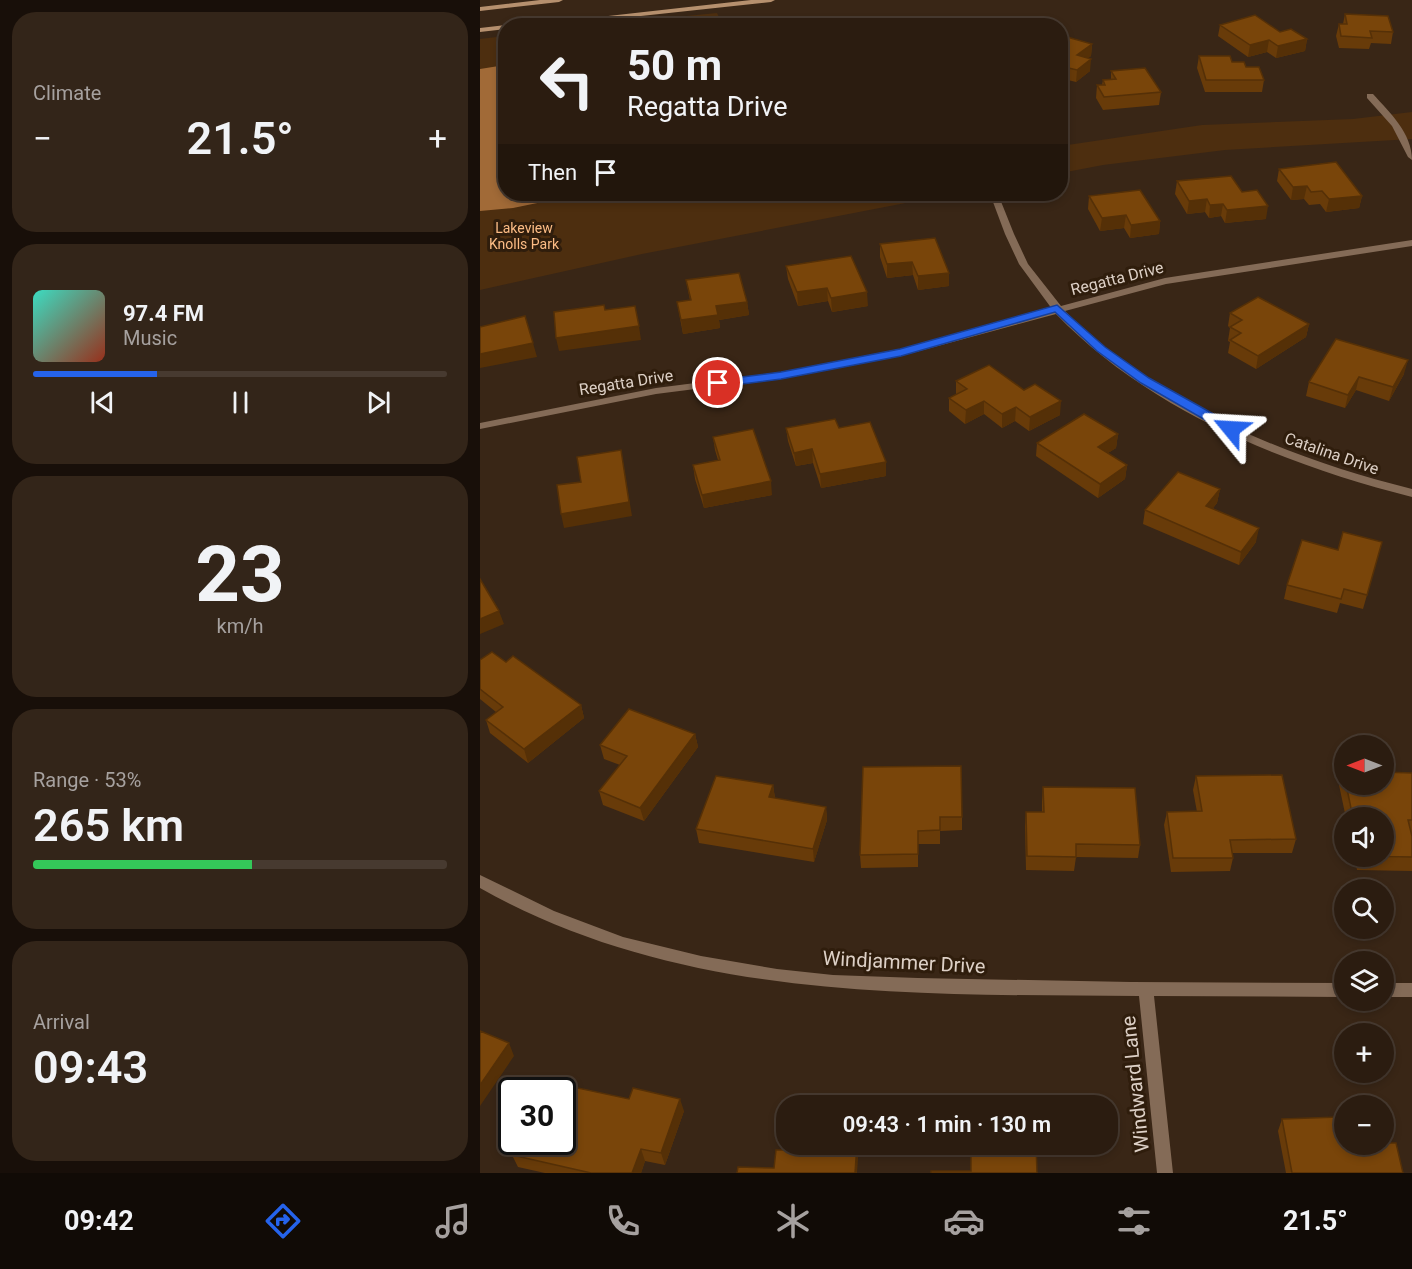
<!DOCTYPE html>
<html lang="en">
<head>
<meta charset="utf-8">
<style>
	:root { --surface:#2b1c10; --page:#332519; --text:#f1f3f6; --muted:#a6a19f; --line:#473a30; --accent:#2563eb }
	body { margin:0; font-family:Roboto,sans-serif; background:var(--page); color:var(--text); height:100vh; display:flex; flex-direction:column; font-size:22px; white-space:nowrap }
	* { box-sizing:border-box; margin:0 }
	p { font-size:20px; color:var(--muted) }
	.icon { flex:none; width:33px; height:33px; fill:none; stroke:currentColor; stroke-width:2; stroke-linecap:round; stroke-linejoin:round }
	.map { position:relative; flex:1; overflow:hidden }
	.panel { display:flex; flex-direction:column; gap:12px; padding:12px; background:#180f09; width:480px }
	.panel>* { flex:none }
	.banner { position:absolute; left:18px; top:18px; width:570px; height:183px; border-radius:24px; box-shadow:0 3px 9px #0003,0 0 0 2px var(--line); background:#2b1c10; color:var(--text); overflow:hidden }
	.needle { width:39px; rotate:270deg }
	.controls { position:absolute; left:854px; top:735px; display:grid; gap:12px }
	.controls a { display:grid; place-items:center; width:60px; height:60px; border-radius:50%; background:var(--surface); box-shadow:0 3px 9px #0003,0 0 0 2px var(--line); font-size:30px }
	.speed { position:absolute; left:18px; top:1077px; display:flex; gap:12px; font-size:30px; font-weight:700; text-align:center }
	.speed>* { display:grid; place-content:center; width:78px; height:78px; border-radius:50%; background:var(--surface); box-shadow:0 3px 9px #0003,0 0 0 2px var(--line); line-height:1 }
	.speed .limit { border:3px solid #111; border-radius:9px; background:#fff; color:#111 }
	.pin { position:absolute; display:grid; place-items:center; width:51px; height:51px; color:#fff; margin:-26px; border:3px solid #fff; border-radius:50%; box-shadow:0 2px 6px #0007 }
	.me { position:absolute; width:66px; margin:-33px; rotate:297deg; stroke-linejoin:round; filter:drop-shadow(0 0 4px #0008) }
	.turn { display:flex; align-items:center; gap:21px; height:126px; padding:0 30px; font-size:27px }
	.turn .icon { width:78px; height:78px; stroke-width:2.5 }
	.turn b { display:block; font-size:42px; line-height:51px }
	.then { display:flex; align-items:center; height:57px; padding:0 30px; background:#0003; gap:12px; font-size:22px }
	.big { font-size:45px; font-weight:600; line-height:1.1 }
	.panel .widget { flex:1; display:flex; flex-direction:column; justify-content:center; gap:9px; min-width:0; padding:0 21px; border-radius:24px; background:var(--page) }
	.panel .dial { align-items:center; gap:0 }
	.dial b { font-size:78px; line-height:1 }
	.song { display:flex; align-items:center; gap:18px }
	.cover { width:72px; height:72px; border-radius:9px; background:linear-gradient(135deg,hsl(170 70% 55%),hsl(10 70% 35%)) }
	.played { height:6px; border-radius:3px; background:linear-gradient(90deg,var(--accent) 30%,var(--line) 30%) }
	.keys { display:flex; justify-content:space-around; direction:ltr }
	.heat { display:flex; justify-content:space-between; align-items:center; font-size:33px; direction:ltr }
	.charge { height:9px; border-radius:4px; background:linear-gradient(90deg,#34c759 53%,var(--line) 0) }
	.trip { position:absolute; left:296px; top:1095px; width:342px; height:60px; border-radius:24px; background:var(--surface); box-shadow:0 3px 9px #0003,0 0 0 2px var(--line); font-weight:600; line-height:60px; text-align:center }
	.menu { display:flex; height:96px; justify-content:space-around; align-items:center; background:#110b06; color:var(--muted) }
	.menu .icon { width:42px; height:42px }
	.menu .active { color:var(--accent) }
	.menu b { font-size:27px; color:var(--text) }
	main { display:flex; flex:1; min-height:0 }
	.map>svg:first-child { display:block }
</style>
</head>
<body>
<main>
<section class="panel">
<div class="widget"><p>Climate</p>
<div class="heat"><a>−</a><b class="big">21.5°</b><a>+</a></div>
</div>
<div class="widget">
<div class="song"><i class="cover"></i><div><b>97.4 FM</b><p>Music</p></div></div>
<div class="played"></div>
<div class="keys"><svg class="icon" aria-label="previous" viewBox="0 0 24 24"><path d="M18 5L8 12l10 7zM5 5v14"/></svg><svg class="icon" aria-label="pause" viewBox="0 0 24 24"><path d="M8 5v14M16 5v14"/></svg><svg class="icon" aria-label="next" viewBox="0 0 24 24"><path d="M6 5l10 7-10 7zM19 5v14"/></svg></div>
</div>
<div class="widget dial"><b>23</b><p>km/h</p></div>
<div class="widget"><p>Range · 53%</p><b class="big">265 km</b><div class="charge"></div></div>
<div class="widget"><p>Arrival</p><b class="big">09:43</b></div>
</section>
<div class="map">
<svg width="932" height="1173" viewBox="0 0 932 1173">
	<rect width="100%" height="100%" fill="#392616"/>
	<path fill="#4d2e0f" d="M237 13 243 25H115Z
		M25 36 26 194H472L162 254 0 290V39Z
		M932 112V139L745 150 623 165 581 173V146L722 125 873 119Z"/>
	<path fill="#a16a37" d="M25 65 26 194H101L33 208 0 211V69Z"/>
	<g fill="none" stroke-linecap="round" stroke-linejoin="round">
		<path fill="#846b57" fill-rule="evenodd" d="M887 94H893C910 113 932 133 932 160L928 157 912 126 887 98Z
			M510 194H518L534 234 548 264 581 306 685 278 932 240V246L686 284 585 311C598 324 611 337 626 348 714 419 823 462 932 489V497C803 464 670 411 576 314L421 356 301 378 176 394 0 429V423L176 388 301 372 420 350 572 309 539 264 525 234Z
			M0 875 74 911 143 937 221 956 297 969 353 975 438 978 651 982 864 983V997L674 996 693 1173H677L659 996C434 994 203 1002 0 888Z
			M903 983H932V997H903Z"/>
		<path fill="#b6906e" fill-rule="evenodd" d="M60 0H83L79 2 0 11V7Z
			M271 0H295L291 2 68 26H39Z
			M26 25 29 26H26V29L0 32V28Z"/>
	</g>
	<path fill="#683b09" d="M865 14 913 32 911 44 891 43 889 49 859 48 856 36 859 24H863Z
		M740 25 800 32 827 39 825 51 796 58 787 52 768 57 738 36Z
		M580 35 612 44 611 56 608 58 610 71 596 82 580 78Z
		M719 56 752 62 784 80 782 92H725L717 68Z
		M631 71 681 92 679 105 623 110 616 98 617 85H622L623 80 631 79Z
		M799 169 882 196 879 208 846 212 840 204 829 205 824 199 811 200 797 181Z
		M697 181 762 192 786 219 745 223 741 216 729 218 725 212 707 214 695 194Z
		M609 196 680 221 679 234 650 238 644 228 620 231 608 209Z
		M455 238 469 286 438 290 433 275 407 278 400 257V244Z
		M306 266 388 306 352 312 348 301 318 306 308 279Z
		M206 280 267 302 269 315 239 320 240 328 203 334 197 302 210 300Z
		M750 313 829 324 826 337 776 369 748 353 750 342 748 341 750 328 748 326Z
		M856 339 924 374 909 401 876 390 865 408 826 396 829 382Z
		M476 381 544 390 580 415 549 431 535 421 522 428 504 414 485 424 469 411V398L476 395Z
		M306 428H359L406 476 341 488 333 463 316 466 308 441Z
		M638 434 636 448 628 453 647 465 645 479 618 498 556 456 557 443Z
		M233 437 292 495 224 508 215 479 213 465 238 460 235 450Z
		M740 489 737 503 733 508 776 542 759 565 663 524 665 510Z
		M902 542 883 609 860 603 857 613 804 599 807 585 858 550Z
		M0 660 26 662 101 705 104 718 48 763 10 733 6 720 16 712 0 699Z
		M215 734 218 747 164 821 123 805 119 791 140 765 124 759 120 745Z
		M383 767 482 817V830L460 831V844H438V867L381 868 380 855Z
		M863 771H864V784H903L932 773V871L877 870 874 856H903V818H866L859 785Z
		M716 776 816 839 812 853H752L753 858 750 871 691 872 684 825 687 812H717L713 790Z
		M293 785 295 798 346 807 347 820 334 862 219 843 216 829Z
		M563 787 660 845 658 858 596 857 594 871 546 870 545 826 546 812H562V801Z
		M204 1111 185 1165 165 1161 161 1173H65L38 1167 32 1155Z
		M802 1119 864 1144 923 1173H806L798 1131Z"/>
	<path fill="#553007" d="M827 39 825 51 796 58 798 46Z
		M789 40 787 52 768 57 770 45Z
		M612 44 611 56 597 67V55Z
		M611 59 610 71 596 82 597 70Z
		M827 186 824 199 811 200 813 187Z
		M882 196 879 208 846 212 849 199Z
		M727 199 725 212 707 214 709 201Z
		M743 204 741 216 729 218 730 205Z
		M788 206 786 219 745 223 747 210Z
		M646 215 644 228 620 231 622 218Z
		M680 221 679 234 650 238 651 225Z
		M432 262 433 275 407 278V264Z
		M469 273V286L438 290V276Z
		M347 288 348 301 318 306 317 292Z
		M387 292 388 306 352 312 351 298Z
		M267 302 269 315 239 320 240 328 203 334 201 320 236 306Z
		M829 324 826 337 776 369 778 356Z
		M159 326 161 340 79 351 76 338Z
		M53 343 57 357 0 368V354Z
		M928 360 924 374 909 401 913 387Z
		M879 377 876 390 865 408 868 395Z
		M504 401V414L485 424 486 410Z
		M581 401 580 415 549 431 550 417Z
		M536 407 535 421 522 428V414Z
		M638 434 636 448 617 460 618 447Z
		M332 449 333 463 316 466 314 453Z
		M141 450 152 516 84 528 81 514Z
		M406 462V476L341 488 340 474Z
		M647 465 645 479 618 498 620 484Z
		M291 481 292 495 224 508 222 495Z
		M740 489 737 503 724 519 726 506Z
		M779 528 776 542 759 565 761 552Z
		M19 611 24 624 0 634V619Z
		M101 705 104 718 48 763 44 749Z
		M215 734 218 747 164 821 160 808Z
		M293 785 295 799 289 797Z
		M346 807 347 820 334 862 333 849Z
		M29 1043 34 1056 0 1106V1085Z
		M200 1099 204 1111 185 1165 181 1153Z
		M377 1144H379L377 1173H375Z
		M161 1149 165 1161 161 1173H152Z"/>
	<path fill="#79450a" stroke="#553007" stroke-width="1.5" d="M865 14 908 16 913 32 890 31 892 38 861 36 859 24H867Z
		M775 15 800 32 811 29 827 39 798 46 789 40 770 45 740 25Z
		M580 35 612 44 597 55 611 59 597 70 580 66Z
		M719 56H750L752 62H764L766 67H779L784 80H726Z
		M665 68 681 92 624 97 617 85H625L623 80 636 79 631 71Z
		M856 162 882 196 849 199 842 191 831 192 827 186 813 187 799 169Z
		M751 176 762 192 777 190 788 206 747 210 743 204 730 205 727 199 709 201 697 181Z
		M660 190 680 221 651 225 646 215 622 218 609 196Z
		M455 238 469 273 438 276 432 262 407 264 400 244Z
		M371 256 387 292 351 298 347 288 317 292 306 266Z
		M259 273 267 302 236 306 238 315 201 320 197 302 211 300 206 280Z
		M778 297 829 324 778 356 750 340 761 333 750 327 762 320 750 313Z
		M124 305 125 310 155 306 159 326 76 338 74 312Z
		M45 316 53 343 0 354V327Z
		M856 339 928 360 913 387 879 377 868 395 829 382Z
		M509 365 544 390 555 384 581 401 550 417 536 407 522 414 504 401 486 410 469 398 487 389 476 381Z
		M604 414 638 434 618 447 647 465 620 484 557 443Z
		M355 419 359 428 390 422 406 462 340 474 332 449 314 453 306 428Z
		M273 429 291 481 222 495 213 465 240 460 233 437Z
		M141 450 149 502 81 514 77 485 101 482 97 457Z
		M698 472 740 489 726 506 779 528 761 552 665 510Z
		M863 532 902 542 887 595 864 589 861 599 807 585 822 540 858 550Z
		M0 579 19 611 0 619Z
		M12 652 26 662 33 656 101 705 44 749 6 720 23 707 0 689V660Z
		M149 709 215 734 160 808 119 791 147 756 120 745Z
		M481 766 482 817H460V830L438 831V854L380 855 383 767Z
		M903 772 932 773V820H928L932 836V857L886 856H903V818H873L866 784H903Z
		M802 775 816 839 750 840 753 858H693L687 812 722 811 716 776Z
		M236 776 293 785 289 797 346 807 333 849 216 829Z
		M563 787 655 788 660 845 596 844V857L547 856 546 812H564Z
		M0 1031 29 1043 0 1085Z
		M65 1081 149 1099 153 1088 200 1099 181 1153 161 1149 152 1173H111L32 1155 39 1142H82V1090H61Z
		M859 1117 864 1140V1144H903V1143H916L923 1173H812L802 1119Z
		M322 1144H377L375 1173H257L258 1167 294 1168 296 1150H322Z
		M491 1144H556L557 1173H451V1171H491Z"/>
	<path fill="#2563eb" stroke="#184099" stroke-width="1.5" d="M577 305 625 347 669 378 755 426V432H746L661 383 617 351 575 312 421 356 301 379 238 387 233 383 238 380 301 372 420 349Z"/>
	<g text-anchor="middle" stroke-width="6" stroke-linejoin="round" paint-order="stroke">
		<g font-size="14" fill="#fcbc85" stroke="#2f1d0c">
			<text x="44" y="233">Lakeview<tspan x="44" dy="16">Knolls Park</tspan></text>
		</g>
		<g font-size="16" fill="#ddd0c6" stroke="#2f1d0c">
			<text transform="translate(637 278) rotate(-14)" y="6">Regatta Drive</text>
			<text transform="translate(146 382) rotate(-9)" y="6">Regatta Drive</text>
			<text transform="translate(852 453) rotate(19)" y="6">Catalina Drive</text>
		</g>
		<g font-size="20" fill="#ddd0c6" stroke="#2f1d0c">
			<text transform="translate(424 962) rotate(3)" y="7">Windjammer Drive</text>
			<text transform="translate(655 1084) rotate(-96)" y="7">Windward Lane</text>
		</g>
	</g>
</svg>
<div class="controls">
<a><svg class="needle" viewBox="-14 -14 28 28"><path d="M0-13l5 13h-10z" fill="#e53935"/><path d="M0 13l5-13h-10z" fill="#a6a19f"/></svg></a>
<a><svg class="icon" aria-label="sound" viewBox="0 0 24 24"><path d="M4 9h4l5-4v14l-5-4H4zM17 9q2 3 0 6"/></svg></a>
<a><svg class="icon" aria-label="search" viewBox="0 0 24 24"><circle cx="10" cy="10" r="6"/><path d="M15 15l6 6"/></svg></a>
<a><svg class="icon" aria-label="layers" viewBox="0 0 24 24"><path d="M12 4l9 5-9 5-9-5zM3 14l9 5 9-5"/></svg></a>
<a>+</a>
<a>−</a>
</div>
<div class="speed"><div class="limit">30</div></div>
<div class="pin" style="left:238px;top:383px;background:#d93025"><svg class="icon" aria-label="arrive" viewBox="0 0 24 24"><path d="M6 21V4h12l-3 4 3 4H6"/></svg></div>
<svg class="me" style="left:751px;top:429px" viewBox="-20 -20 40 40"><path d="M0-17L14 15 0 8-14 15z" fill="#2563eb" stroke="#fff" stroke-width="4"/></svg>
<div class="trip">09:43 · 1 min · 130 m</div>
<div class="banner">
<div class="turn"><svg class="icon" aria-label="left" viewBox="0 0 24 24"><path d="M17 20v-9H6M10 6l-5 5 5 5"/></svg><div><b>50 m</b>Regatta Drive</div></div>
<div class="then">Then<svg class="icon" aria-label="arrive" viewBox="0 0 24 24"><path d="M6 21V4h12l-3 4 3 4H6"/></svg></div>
</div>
</div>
</main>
<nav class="menu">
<b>09:42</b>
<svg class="icon active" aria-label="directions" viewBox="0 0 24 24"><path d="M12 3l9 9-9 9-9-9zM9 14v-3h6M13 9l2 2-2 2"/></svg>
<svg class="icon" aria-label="music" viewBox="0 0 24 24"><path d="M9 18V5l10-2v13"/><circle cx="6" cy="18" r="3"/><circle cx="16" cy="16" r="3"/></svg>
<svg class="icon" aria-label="phone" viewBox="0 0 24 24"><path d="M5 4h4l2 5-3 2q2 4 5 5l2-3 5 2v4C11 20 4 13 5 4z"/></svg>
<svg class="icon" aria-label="climate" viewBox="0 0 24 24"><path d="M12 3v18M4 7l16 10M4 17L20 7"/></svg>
<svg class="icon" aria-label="car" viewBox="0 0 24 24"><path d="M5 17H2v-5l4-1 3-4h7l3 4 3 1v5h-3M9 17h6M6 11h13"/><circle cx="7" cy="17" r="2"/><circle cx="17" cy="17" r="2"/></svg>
<svg class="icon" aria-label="filters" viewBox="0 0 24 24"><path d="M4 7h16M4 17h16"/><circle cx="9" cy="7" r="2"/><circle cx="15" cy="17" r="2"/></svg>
<b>21.5°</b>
</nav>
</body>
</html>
